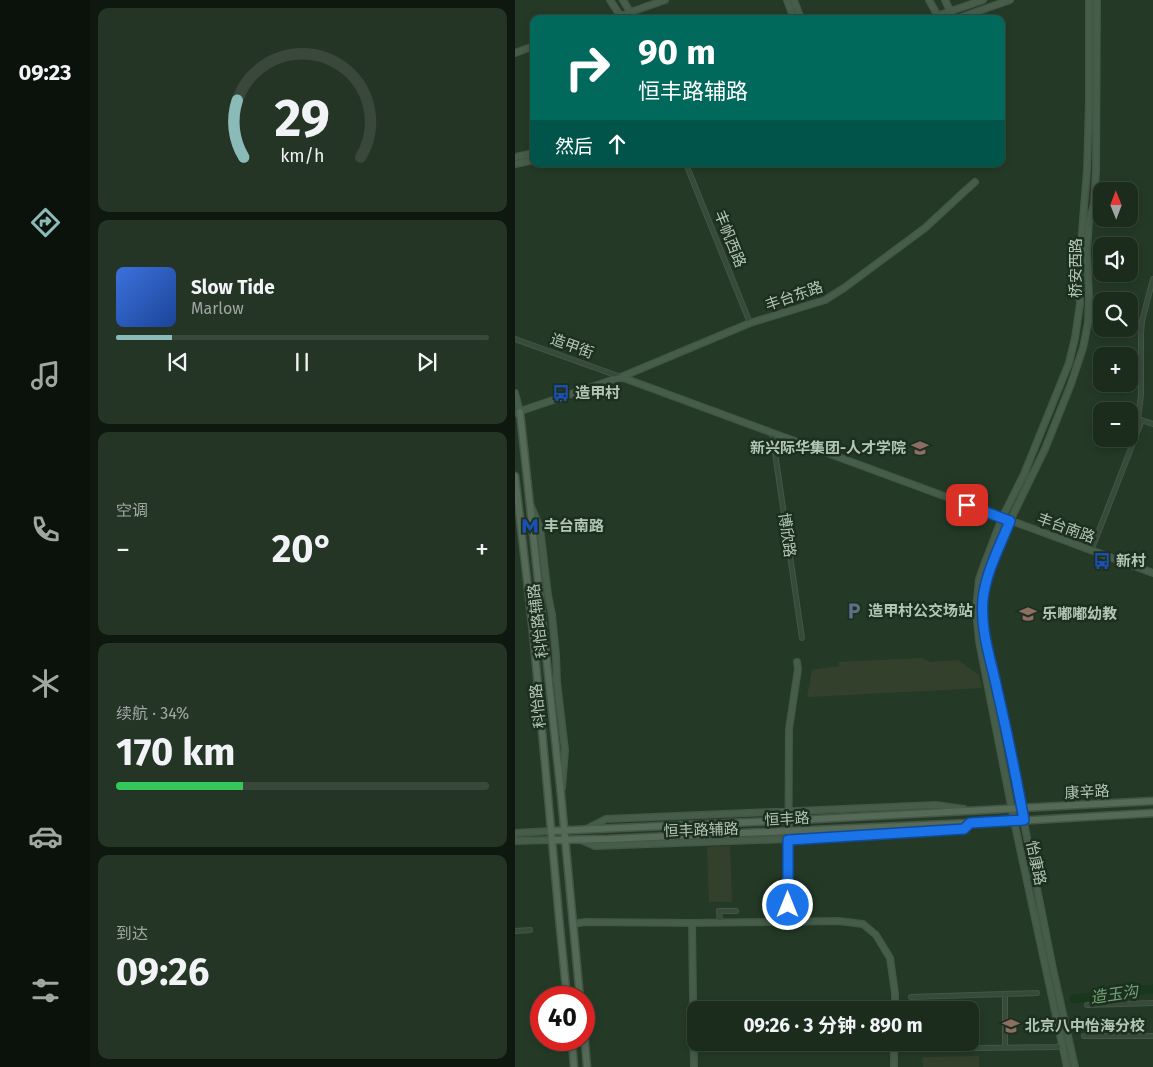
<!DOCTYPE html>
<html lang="zh">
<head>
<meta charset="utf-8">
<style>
	:root { --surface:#1b2c1c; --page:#243425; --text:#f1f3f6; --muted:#a0a7a3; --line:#39483b; --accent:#8bbbb9 }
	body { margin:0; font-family:"Fira Sans","Noto Sans SC",sans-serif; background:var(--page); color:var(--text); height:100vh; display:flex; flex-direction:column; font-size:19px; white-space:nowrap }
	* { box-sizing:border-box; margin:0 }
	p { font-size:16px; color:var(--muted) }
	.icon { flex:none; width:28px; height:28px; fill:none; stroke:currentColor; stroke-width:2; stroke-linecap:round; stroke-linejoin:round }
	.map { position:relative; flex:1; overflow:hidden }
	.details { display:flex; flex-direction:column; gap:8px; padding:8px; background:#0f180f; width:425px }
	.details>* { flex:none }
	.banner { position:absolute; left:15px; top:15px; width:475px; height:152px; border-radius:10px; box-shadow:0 2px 8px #0003,0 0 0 1px var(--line); background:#00695c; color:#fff; overflow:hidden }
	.needle { width:32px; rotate:359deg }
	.tools { position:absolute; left:578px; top:182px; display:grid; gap:10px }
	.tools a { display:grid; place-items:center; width:45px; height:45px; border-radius:10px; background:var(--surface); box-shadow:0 2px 8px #0003,0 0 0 1px var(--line); font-size:25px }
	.speed { position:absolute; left:15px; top:986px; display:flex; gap:10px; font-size:25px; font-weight:700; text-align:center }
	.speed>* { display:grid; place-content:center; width:65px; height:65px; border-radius:50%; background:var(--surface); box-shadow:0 2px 8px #0003,0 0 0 1px var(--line); line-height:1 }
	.speed .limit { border:8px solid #d22; background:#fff; color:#111 }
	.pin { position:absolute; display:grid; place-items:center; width:42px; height:42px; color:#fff; margin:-21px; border-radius:10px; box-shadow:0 2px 8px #0006 }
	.me { position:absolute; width:55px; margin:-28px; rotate:0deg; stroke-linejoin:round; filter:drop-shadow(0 0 4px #0008) }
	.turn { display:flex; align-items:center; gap:18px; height:105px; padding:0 25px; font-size:22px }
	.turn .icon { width:65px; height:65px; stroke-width:2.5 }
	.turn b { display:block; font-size:35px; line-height:42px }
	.then { display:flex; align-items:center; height:48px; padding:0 25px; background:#0003; gap:10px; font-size:19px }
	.big { font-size:38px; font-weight:700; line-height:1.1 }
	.details .widget { flex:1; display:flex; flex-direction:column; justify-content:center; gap:8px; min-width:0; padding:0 18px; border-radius:10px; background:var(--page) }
	.details .dial { align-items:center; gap:0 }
	.dial svg { height:130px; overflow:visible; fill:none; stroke:var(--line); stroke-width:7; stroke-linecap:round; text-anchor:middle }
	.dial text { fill:var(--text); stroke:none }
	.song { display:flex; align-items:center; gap:15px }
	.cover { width:60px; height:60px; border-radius:8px; background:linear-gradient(135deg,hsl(220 70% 55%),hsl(220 70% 35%)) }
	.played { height:5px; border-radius:2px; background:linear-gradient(90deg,var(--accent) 15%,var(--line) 15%) }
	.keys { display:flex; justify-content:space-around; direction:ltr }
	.heat { display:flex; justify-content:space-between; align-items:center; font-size:28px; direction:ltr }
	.charge { height:8px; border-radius:4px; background:linear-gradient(90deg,#34c759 34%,var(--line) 0) }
	.trip { position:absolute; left:172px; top:1001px; width:292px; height:50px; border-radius:10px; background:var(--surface); box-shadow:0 2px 8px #0003,0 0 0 1px var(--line); font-weight:700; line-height:50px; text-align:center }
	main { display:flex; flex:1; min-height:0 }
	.tab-bar { display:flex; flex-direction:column; width:90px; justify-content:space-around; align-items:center; background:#0b120b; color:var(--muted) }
	.tab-bar .icon { width:35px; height:35px }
	.tab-bar .selected { color:var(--accent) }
	.tab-bar b { font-size:22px; color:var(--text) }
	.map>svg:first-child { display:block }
</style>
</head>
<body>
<main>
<nav class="tab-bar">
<b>09:23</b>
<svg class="icon selected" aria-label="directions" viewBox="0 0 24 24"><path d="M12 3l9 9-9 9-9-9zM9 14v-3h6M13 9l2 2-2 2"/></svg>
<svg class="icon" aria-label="music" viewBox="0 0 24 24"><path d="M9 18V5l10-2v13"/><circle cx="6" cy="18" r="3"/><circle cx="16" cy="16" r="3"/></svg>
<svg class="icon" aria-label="phone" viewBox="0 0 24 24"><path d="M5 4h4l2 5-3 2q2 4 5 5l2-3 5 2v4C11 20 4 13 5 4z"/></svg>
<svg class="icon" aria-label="climate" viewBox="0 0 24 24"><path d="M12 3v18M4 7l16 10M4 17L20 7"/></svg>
<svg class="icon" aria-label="car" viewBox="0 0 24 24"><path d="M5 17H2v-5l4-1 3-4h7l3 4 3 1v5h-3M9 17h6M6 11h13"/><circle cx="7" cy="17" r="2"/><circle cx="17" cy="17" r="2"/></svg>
<svg class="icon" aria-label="filters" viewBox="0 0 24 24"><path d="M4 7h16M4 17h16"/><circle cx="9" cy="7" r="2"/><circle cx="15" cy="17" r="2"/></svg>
</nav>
<section class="details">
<div class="widget dial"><svg viewBox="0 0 100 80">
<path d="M14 69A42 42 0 1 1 86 69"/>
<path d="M14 69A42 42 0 0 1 10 34" stroke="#8bbbb9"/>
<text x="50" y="56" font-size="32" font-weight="700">29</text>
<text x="50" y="72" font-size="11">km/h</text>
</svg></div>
<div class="widget">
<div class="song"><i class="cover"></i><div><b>Slow Tide</b><p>Marlow</p></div></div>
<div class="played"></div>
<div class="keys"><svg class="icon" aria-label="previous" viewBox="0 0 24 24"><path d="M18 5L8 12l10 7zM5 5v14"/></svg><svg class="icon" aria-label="pause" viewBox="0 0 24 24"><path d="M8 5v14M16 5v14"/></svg><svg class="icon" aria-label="next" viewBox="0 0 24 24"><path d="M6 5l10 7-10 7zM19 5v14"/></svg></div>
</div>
<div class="widget"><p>空调</p>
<div class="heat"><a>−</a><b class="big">20°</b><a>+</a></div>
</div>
<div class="widget"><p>续航 · 34%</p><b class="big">170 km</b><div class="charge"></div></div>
<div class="widget"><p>到达</p><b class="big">09:26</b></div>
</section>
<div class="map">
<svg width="638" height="1067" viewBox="0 0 638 1067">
	<rect width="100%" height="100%" fill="#243a26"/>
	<path fill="#33412c" d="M407 658 416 662 443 660 464 675 467 688 292 697 297 670 324 666V662Z
		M215 846 217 902H194L192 847Z
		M464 1056V1067H408L407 1057Z"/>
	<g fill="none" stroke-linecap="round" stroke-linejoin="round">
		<path stroke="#18371c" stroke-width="9" d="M559 999 638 989"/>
		<g stroke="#445646" stroke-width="6">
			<path id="street" d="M171 164 235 323
				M638 279 627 321 626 334V395L623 419 638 424
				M0 339 106 377
				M257 432 287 638
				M576 551 627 420
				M205 922 204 911H221
				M0 931 15 930
				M490 994 522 993
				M396 997 490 994V1047
				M572 1005 638 1003
				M569 1036H638
				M379 1049 540 1047 548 1046"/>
		</g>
		<g stroke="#445646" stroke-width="8">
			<path id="secondary" d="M95 0 106 17
				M108 0 119 19
				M272 0 279 19
				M279 0 286 19
				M414 0 424 18
				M430 0 437 15
				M96 19 150 0
				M413 19 468 0
				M441 19 495 0
				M0 53 19 46
				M0 157 19 153
				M0 164 19 160
				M106 377 638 573
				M0 393 5 412
				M0 413 106 377 235 323 310 300 329 288 410 228 451 190 460 182
				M16 506 25 528 33 595 37 615 41 655 42 682 50 750 47 788
				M71 829 91 819 421 805 449 809
				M0 833 36 831
				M66 840 80 846 273 839 449 829 455 823
				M0 841 37 840
				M273 921 274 729 283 669 282 662
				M177 923 179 1067
				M58 924 70 922 177 923 323 921 348 924 361 935 375 958 380 993V1010
				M379 1067V1042
				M552 1067 499 821 464 641 461 610 464 579 469 565 487 518 509 474 554 363 560 338 565 304 564 268 572 171 574 103V0
				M560 1067 538 969 483 691 469 631 468 600 471 583 476 568 495 521 530 449 556 384 568 348 573 323 574 298 572 250 574 222 579 204 581 171 582 0"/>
		</g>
		<g stroke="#445646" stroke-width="9">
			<path id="primary" d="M5 412 46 795 65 998
				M0 476 18 632 45 928 52 998
				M36 831 283 820 638 801
				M37 840 93 839 499 821 638 813
				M69 1031 72 1067
				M57 1040 59 1067"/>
		</g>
		<use href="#street" stroke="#384b3a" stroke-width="4"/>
		<use href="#secondary" stroke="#465d4a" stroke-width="5.5"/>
		<use href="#primary" stroke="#566a58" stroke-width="6"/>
	</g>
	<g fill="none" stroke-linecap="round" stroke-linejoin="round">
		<g stroke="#114b97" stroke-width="12">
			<path id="route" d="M273 905V840L449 829 455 823 509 820C501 776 492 732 482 689 476 660 465 630 468 599 471 572 485 546 495 521L452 505"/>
		</g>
		<use href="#route" stroke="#1a73e8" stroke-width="9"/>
	</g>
	<defs>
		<g id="bus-bare" transform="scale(1.35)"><path d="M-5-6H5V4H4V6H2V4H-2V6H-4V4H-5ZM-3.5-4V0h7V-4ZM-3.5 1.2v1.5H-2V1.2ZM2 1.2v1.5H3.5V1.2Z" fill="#1a4fb4" stroke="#1d2f1f" stroke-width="2.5" paint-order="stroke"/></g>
		<g id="university-bare" transform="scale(1.35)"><path d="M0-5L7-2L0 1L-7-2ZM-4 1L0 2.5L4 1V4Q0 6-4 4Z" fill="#8d6e63" stroke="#1d2f1f" stroke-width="2.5" paint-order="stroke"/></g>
		<g id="metro-bare" transform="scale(1.35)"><path d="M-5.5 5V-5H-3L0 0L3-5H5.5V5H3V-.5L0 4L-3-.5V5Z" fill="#1a4fb4" stroke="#1d2f1f" stroke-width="2.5" paint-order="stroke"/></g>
		<g id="parking-bare" transform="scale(1.35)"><path d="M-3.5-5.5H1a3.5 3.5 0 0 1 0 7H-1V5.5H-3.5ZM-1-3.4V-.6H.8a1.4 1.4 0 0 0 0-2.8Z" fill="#5c6f8a" stroke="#1d2f1f" stroke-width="2.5" paint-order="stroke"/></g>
		<g id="school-bare" transform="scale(1.35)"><path d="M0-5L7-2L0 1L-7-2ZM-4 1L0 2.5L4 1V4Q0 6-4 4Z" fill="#8d6e63" stroke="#1d2f1f" stroke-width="2.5" paint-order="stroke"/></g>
	</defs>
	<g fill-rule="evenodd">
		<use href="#bus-bare" x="46" y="393"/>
		<use href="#university-bare" x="405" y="448"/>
		<use href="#metro-bare" x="15" y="526"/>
		<use href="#bus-bare" x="587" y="561"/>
		<use href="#parking-bare" x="339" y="611"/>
		<use href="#school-bare" x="513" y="614"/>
		<use href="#school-bare" x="496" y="1026"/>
	</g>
	<g text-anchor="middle" stroke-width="5" stroke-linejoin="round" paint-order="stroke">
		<g font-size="15" fill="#b3c6b6" stroke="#1d2f1f">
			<text transform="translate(215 239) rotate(68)" y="5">丰帆西路</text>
			<text transform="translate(561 268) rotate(-90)" y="5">桥安西路</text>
			<text transform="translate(279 296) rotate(-19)" y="5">丰台东路</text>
			<text transform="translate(57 346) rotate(20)" y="5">造甲街</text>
			<text transform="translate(551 528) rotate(20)" y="5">丰台南路</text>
			<text transform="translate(272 535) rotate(82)" y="5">博欣路</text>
			<text transform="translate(23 621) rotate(-97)" y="5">科怡路辅路</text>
			<text transform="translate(23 706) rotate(-96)" y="5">科怡路</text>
			<text transform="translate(572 792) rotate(-3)" y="5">康辛路</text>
			<text transform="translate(272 819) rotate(-3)" y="5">恒丰路</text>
			<text transform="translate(186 830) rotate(-2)" y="5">恒丰路辅路</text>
			<text transform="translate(521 863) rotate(78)" y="5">怡康路</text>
		</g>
		<g font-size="15" font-weight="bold" fill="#b3c6b6" stroke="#1d2f1f" text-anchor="start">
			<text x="60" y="398">造甲村</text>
			<text x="391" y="453" text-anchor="end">新兴际华集团-人才学院</text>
			<text x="29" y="531">丰台南路</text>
			<text x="601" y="566">新村</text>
			<text x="353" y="616">造甲村公交场站</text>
			<text x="527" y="619">乐嘟嘟幼教</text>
			<text x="510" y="1031">北京八中怡海分校</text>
		</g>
		<g font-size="16" font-style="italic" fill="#6fa373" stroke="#1d2f1f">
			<text transform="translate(599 994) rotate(-8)" y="6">造玉沟</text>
		</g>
	</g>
</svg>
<div class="tools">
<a><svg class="needle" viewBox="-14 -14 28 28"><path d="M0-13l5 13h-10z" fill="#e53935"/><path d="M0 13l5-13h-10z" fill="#a0a7a3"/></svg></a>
<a><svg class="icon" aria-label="sound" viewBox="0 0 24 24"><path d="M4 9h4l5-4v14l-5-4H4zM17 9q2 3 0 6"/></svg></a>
<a><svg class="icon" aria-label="search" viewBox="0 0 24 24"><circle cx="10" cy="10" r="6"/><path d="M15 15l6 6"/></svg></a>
<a>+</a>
<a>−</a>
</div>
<div class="speed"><div class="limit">40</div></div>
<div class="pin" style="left:452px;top:505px;background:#d93025"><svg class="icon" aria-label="arrive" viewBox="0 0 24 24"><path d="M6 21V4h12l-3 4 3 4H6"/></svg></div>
<svg class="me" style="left:273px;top:905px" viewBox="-20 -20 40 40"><circle r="17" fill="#1a73e8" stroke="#fff" stroke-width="3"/><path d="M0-11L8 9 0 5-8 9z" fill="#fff"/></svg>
<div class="trip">09:26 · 3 分钟 · 890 m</div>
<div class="banner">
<div class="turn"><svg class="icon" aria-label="right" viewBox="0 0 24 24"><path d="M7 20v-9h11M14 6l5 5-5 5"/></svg><div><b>90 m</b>恒丰路辅路</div></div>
<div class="then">然后<svg class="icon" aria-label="ahead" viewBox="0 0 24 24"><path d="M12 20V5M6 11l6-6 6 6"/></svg></div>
</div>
</div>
</main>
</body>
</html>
